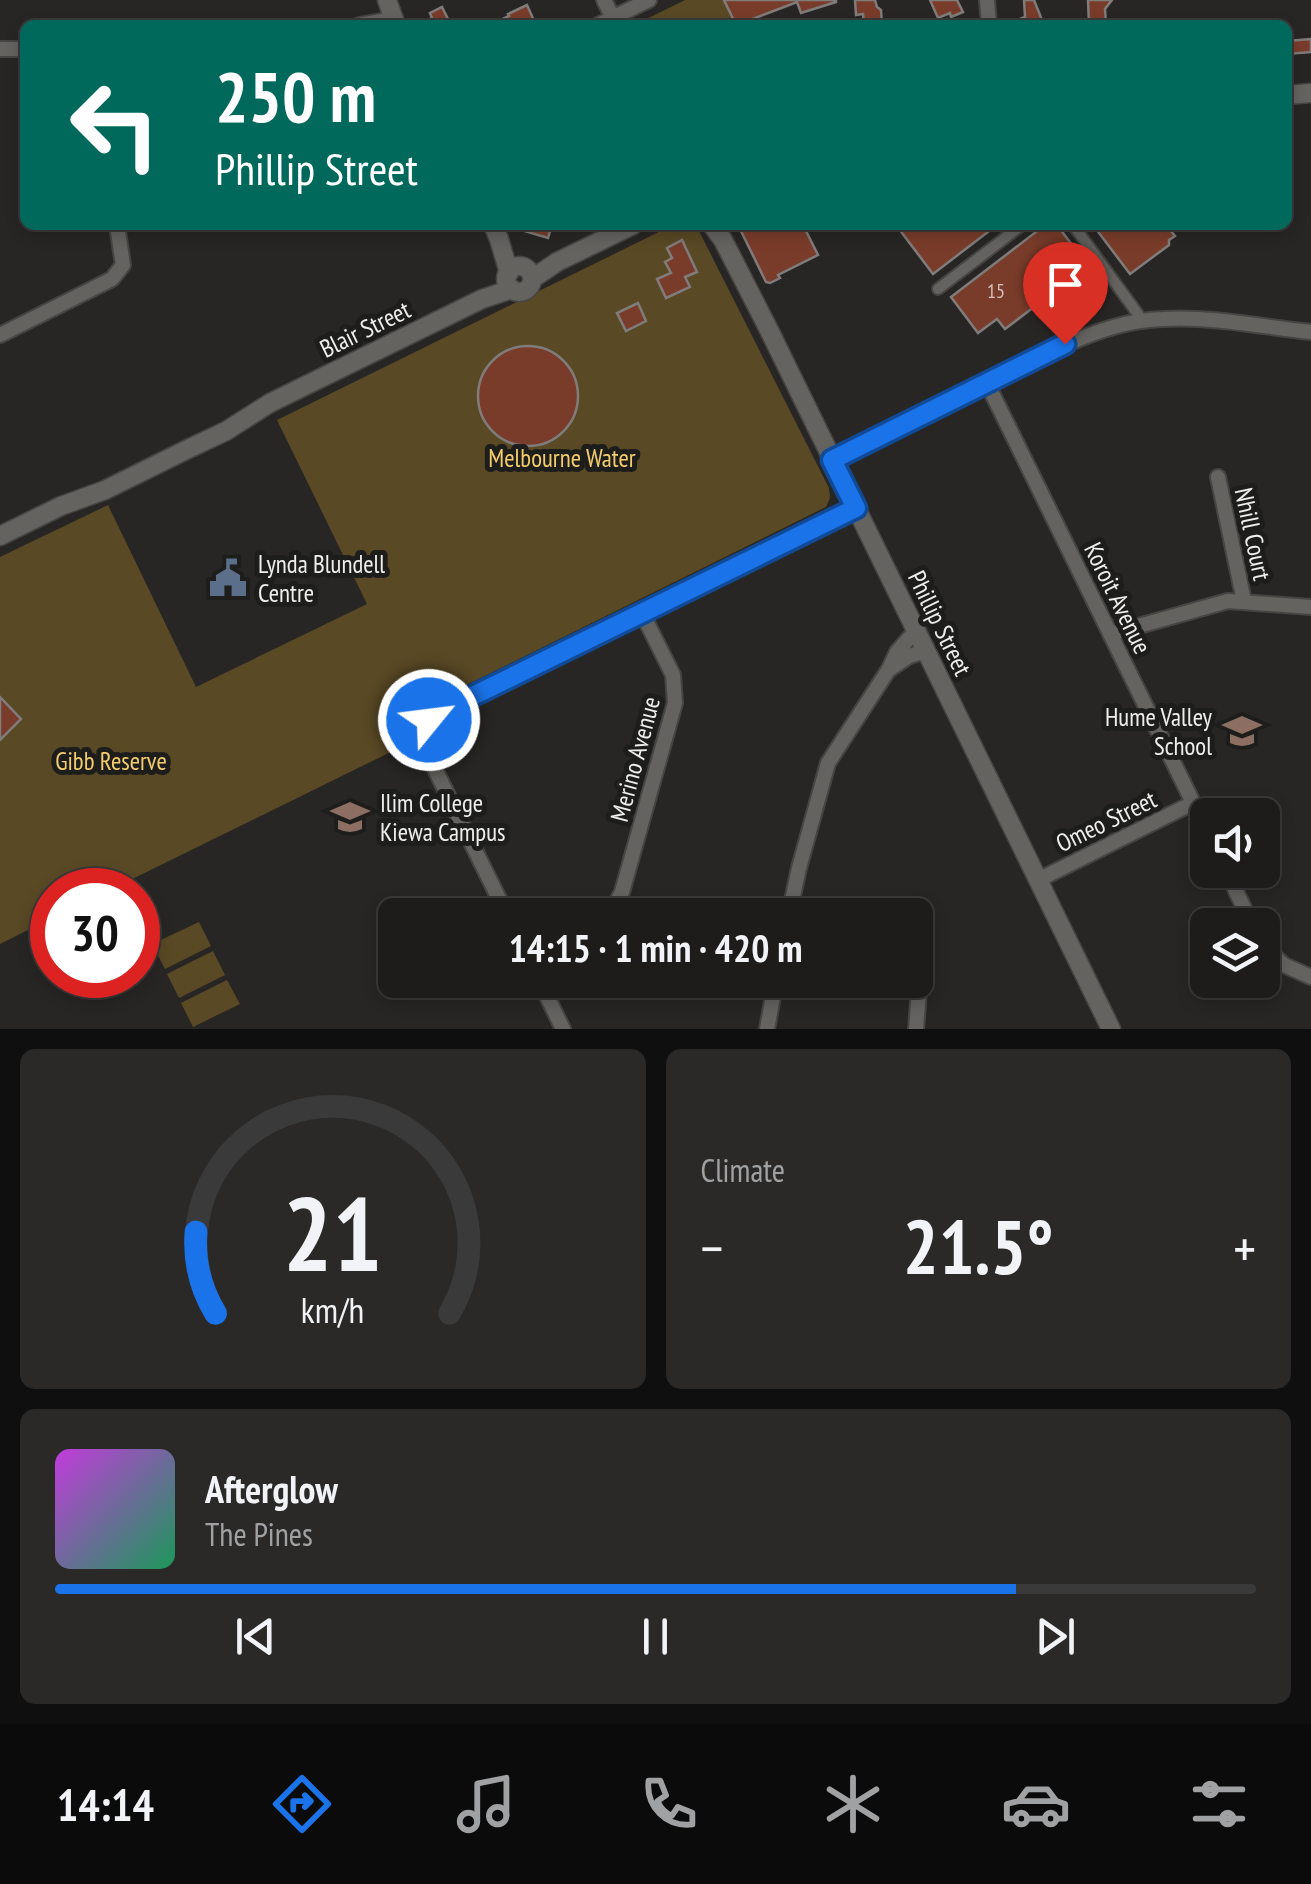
<!DOCTYPE html>
<html lang="en">
<head>
<meta charset="utf-8">
<style>
	:root { --surface:#1d1c1b; --page:#2a2928; --text:#f1f3f6; --muted:#a0a1a3; --line:#3b3a3a; --accent:#1a73e8 }
	body { margin:0; font-family:"PT Sans Narrow",sans-serif; background:var(--page); color:var(--text); height:100vh; display:flex; flex-direction:column; font-size:38px; white-space:nowrap }
	* { box-sizing:border-box; margin:0 }
	p { font-size:32px; color:var(--muted) }
	.icon { flex:none; width:55px; height:55px; fill:none; stroke:currentColor; stroke-width:2; stroke-linecap:round; stroke-linejoin:round }
	.map { position:relative; height:1029px; overflow:hidden }
	.details { display:flex; flex-direction:column; gap:20px; padding:20px; background:#100f0f; flex:1 }
	.details>* { flex:none }
	.hud { position:absolute; left:20px; top:20px; width:1272px; height:210px; border-radius:15px; box-shadow:0 5px 15px #0003,0 0 0 2px var(--line); background:#00695c; color:#fff; overflow:hidden }
	.controls { position:absolute; left:1190px; top:798px; display:grid; gap:20px }
	.controls a { display:grid; place-items:center; width:90px; height:90px; border-radius:15px; background:var(--surface); box-shadow:0 5px 15px #0003,0 0 0 2px var(--line); font-size:50px }
	.speed { position:absolute; left:30px; top:868px; display:flex; gap:20px; font-size:50px; font-weight:700; text-align:center }
	.speed>* { display:grid; place-content:center; width:130px; height:130px; border-radius:50%; background:var(--surface); box-shadow:0 5px 15px #0003,0 0 0 2px var(--line); line-height:1 }
	.speed .limit { border:15px solid #d22; background:#fff; color:#111 }
	.pin { position:absolute; display:grid; place-items:center; width:85px; height:85px; color:#fff; margin:-102px -42px; border-radius:50% 50% 50% 0; rotate:-45deg; box-shadow:0 0 10px #0007 }
	.pin .icon { rotate:45deg }
	.me { position:absolute; width:110px; margin:-55px; rotate:61deg; stroke-linejoin:round; filter:drop-shadow(0 0 8px #0008) }
	.turn { display:flex; align-items:center; gap:35px; height:210px; padding:0 30px; font-size:45px }
	.turn .icon { width:130px; height:130px; stroke-width:2.5 }
	.turn b { display:block; font-size:70px; line-height:85px }
	.big { font-size:75px; font-weight:800; line-height:1.1 }
	.details .card { flex:1; display:flex; flex-direction:column; justify-content:center; gap:15px; min-width:0; padding:0 35px; border-radius:15px; background:var(--page) }
	.details .dial { align-items:center; gap:0 }
	.dial svg { height:260px; overflow:visible; fill:none; stroke:var(--line); stroke-width:7; stroke-linecap:round; text-anchor:middle }
	.dial text { fill:var(--text); stroke:none }
	.song { display:flex; align-items:center; gap:30px }
	.cover { width:120px; height:120px; border-radius:15px; background:linear-gradient(135deg,hsl(290 70% 55%),hsl(150 70% 35%)) }
	.played { height:10px; border-radius:5px; background:linear-gradient(90deg,var(--accent) 80%,var(--line) 80%) }
	.keys { display:flex; justify-content:space-around; direction:ltr }
	.heat { display:flex; justify-content:space-between; align-items:center; font-size:55px; direction:ltr }
	.details .tiles { flex:1; display:grid; gap:20px; grid-template-columns:1fr 1fr }
	.card:last-child { grid-column:span 2 }
	.trip { position:absolute; left:378px; top:898px; width:555px; height:100px; border-radius:15px; background:var(--surface); box-shadow:0 5px 15px #0003,0 0 0 2px var(--line); font-weight:800; line-height:100px; text-align:center }
	.tabs { display:flex; height:160px; justify-content:space-around; align-items:center; background:#0c0b0b; color:var(--muted) }
	.tabs .icon { width:70px; height:70px }
	.tabs .on { color:var(--accent) }
	.tabs b { font-size:45px; color:var(--text) }
	.map>svg:first-child { display:block }
</style>
</head>
<body>
<div class="map">
<svg width="1311" height="1029" viewBox="0 0 1311 1029">
	<rect width="100%" height="100%" fill="#272624"/>
	<path fill="#594925" d="M685 0H724L736 25H634Z
		M673 225 697 227 829 488 830 498 826 507 418 709 409 725 407 744 110 890H52V918L0 944V557L108 505 196 687 367 604 277 420Z
		M199 922 211 946 165 969 152 944Z
		M213 951 225 975 179 998 167 974Z
		M227 980 240 1004 193 1027 181 1003Z"/>
	<path fill="#7a3c2a" stroke="#7f7c7b" stroke-width="2.5" d="M724 0H836V2L801 13 797 2 750 20 752 25H736Z
		M855 0H875L877 7 881 10 882 25H864L863 14 856 15Z
		M930 0H957L963 12 951 17 950 13 938 18Z
		M1024 0H1034L1044 25H1005L1025 17Z
		M1088 0H1112L1105 9 1106 25H1089Z
		M527 5 536 25H490L509 16 508 14Z
		M442 7 451 25H417L432 18 430 13Z
		M1311 39V52L1288 54V41Z
		M515 225H552L548 238 514 228Z
		M738 225H803L818 255 778 275 780 278 770 283 766 282Z
		M896 225H997L933 274Z
		M1045 225H1057L1088 266 1005 329 997 319 978 333 951 297Z
		M1093 225H1166L1175 236 1169 240V245L1130 274Z
		M682 240 697 272 685 277 690 287 666 298 657 279 671 273 665 262 672 258 667 248Z
		M638 303 646 321 626 331 617 313Z
		M478 396a50 50 0 1 1 100 0a50 50 0 1 1-100 0Z
		M0 697 21 719 0 740Z"/>
	<g fill="none" stroke-linecap="round" stroke-linejoin="round">
		<g stroke="#464543" stroke-width="14">
			<path id="pedestrian" d="M1073 225 1143 321
				M938 289 1022 225"/>
		</g>
		<g stroke="#464543" stroke-width="18">
			<path id="minor" d="M604 0 613 18
				M987 0 989 25
				M359 25 394 19
				M598 25 649 0
				M0 49H25
				M0 335 112 279 123 265 117 225
				M987 383 1208 833
				M833 460 1065 345C1097 331 1128 320 1163 319 1212 316 1263 327 1311 332
				M1218 477 1244 601
				M1110 634 1228 601 1311 607
				M890 669 909 656 926 651
				M1226 870 1252 925
				M1038 880 1193 803
				M507 915 426 751C418 731 425 721 442 711L856 508
				M604 915 614 907 622 892 675 703 673 675 642 613
				M789 915 799 868 828 763 889 669 897 652 909 638 917 633
				M1262 944 1284 965 1311 977
				M539 980 563 1029
				M767 1029 776 980
				M916 1029 919 990"/>
		</g>
		<g stroke="#464543" stroke-width="21">
			<path id="tertiary" d="M387 0 396 25
				M1288 95 1311 93
				M493 225 499 239 509 273
				M712 225 723 240 770 332 1111 1029
				M506 279a13 13 0 1 1 26 0a13 13 0 1 1-26 0Z
				M532 279 557 262 633 225
				M0 536 61 506 105 490 188 449 226 431 270 403 482 299 512 289"/>
		</g>
		<use href="#pedestrian" stroke="#646360" stroke-width="10"/>
		<use href="#minor" stroke="#646360" stroke-width="14"/>
		<use href="#tertiary" stroke="#646360" stroke-width="18"/>
	</g>
	<g fill="none" stroke-linecap="round" stroke-linejoin="round">
		<g stroke="#114b97" stroke-width="25">
			<path id="route" d="M429 720 442 711 856 508 832 460 1065 344"/>
		</g>
		<use href="#route" stroke="#1a73e8" stroke-width="18"/>
	</g>
	<defs>
		<g id="civic-bare" transform="scale(3)"><path d="M-.6-6.5H3V-4.5H.6V-3L4-1V1h2V6H-6V1h2V-1L-.6-3ZM-1.2 2.5V6h2.4V2.5Z" fill="#5c6f8a" stroke="#1d1d1b" stroke-width="2.5" paint-order="stroke"/></g>
		<g id="school-bare" transform="scale(3)"><path d="M0-5L7-2L0 1L-7-2ZM-4 1L0 2.5L4 1V4Q0 6-4 4Z" fill="#8d6e63" stroke="#1d1d1b" stroke-width="2.5" paint-order="stroke"/></g>
	</defs>
	<g fill-rule="evenodd">
		<use href="#civic-bare" x="228" y="578"/>
		<use href="#school-bare" x="1242" y="731"/>
		<use href="#school-bare" x="350" y="817"/>
	</g>
	<g text-anchor="middle" stroke-width="10" stroke-linejoin="round" paint-order="stroke">
		<g font-size="20" fill="#d2c2bc">
			<text x="996" y="298">15</text>
		</g>
		<g font-size="25" fill="#efeeed" stroke="#1d1d1b">
			<text transform="translate(365 329) rotate(-26)" y="9">Blair Street</text>
			<text transform="translate(1253 534) rotate(78)" y="9">Nhill Court</text>
			<text transform="translate(1118 598) rotate(64)" y="9">Koroit Avenue</text>
			<text transform="translate(940 623) rotate(64)" y="9">Phillip Street</text>
			<text transform="translate(635 759) rotate(-75)" y="9">Merino Avenue</text>
			<text transform="translate(1106 821) rotate(-26)" y="9">Omeo Street</text>
		</g>
		<g font-size="25" fill="#f4cc6d" stroke="#1d1d1b">
			<text x="562" y="467">Melbourne Water</text>
			<text x="111" y="770">Gibb Reserve</text>
		</g>
		<g font-size="25" fill="#efeeed" stroke="#1d1d1b" text-anchor="start">
			<text x="258" y="573">Lynda Blundell<tspan x="258" dy="29">Centre</tspan></text>
			<text x="1212" y="726" text-anchor="end">Hume Valley<tspan x="1212" dy="29">School</tspan></text>
			<text x="380" y="812">Ilim College<tspan x="380" dy="29">Kiewa Campus</tspan></text>
		</g>
	</g>
</svg>
<div class="controls">
<a><svg class="icon" aria-label="sound" viewBox="0 0 24 24"><path d="M4 9h4l5-4v14l-5-4H4zM17 9q2 3 0 6"/></svg></a>
<a><svg class="icon" aria-label="layers" viewBox="0 0 24 24"><path d="M12 4l9 5-9 5-9-5zM3 14l9 5 9-5"/></svg></a>
</div>
<div class="speed"><div class="limit">30</div></div>
<div class="pin" style="left:1065px;top:344px;background:#d93025"><svg class="icon" aria-label="arrive" viewBox="0 0 24 24"><path d="M6 21V4h12l-3 4 3 4H6"/></svg></div>
<svg class="me" style="left:429px;top:720px" viewBox="-20 -20 40 40"><circle r="17" fill="#1a73e8" stroke="#fff" stroke-width="3"/><path d="M0-11L8 9 0 5-8 9z" fill="#fff"/></svg>
<div class="trip">14:15 · 1 min · 420 m</div>
<div class="hud">
<div class="turn"><svg class="icon" aria-label="left" viewBox="0 0 24 24"><path d="M17 20v-9H6M10 6l-5 5 5 5"/></svg><div><b>250 m</b>Phillip Street</div></div>
</div>
</div>
<section class="details">
<div class="tiles">
<div class="card dial"><svg viewBox="0 0 100 80">
<path d="M14 69A42 42 0 1 1 86 69"/>
<path d="M14 69A42 42 0 0 1 8 44" stroke="#1a73e8"/>
<text x="50" y="56" font-size="32" font-weight="700">21</text>
<text x="50" y="72" font-size="11">km/h</text>
</svg></div>
<div class="card"><p>Climate</p>
<div class="heat"><a>−</a><b class="big">21.5°</b><a>+</a></div>
</div>
<div class="card">
<div class="song"><i class="cover"></i><div><b>Afterglow</b><p>The Pines</p></div></div>
<div class="played"></div>
<div class="keys"><svg class="icon" aria-label="previous" viewBox="0 0 24 24"><path d="M18 5L8 12l10 7zM5 5v14"/></svg><svg class="icon" aria-label="pause" viewBox="0 0 24 24"><path d="M8 5v14M16 5v14"/></svg><svg class="icon" aria-label="next" viewBox="0 0 24 24"><path d="M6 5l10 7-10 7zM19 5v14"/></svg></div>
</div>
</div>
</section>
<nav class="tabs">
<b>14:14</b>
<svg class="icon on" aria-label="directions" viewBox="0 0 24 24"><path d="M12 3l9 9-9 9-9-9zM9 14v-3h6M13 9l2 2-2 2"/></svg>
<svg class="icon" aria-label="music" viewBox="0 0 24 24"><path d="M9 18V5l10-2v13"/><circle cx="6" cy="18" r="3"/><circle cx="16" cy="16" r="3"/></svg>
<svg class="icon" aria-label="phone" viewBox="0 0 24 24"><path d="M5 4h4l2 5-3 2q2 4 5 5l2-3 5 2v4C11 20 4 13 5 4z"/></svg>
<svg class="icon" aria-label="climate" viewBox="0 0 24 24"><path d="M12 3v18M4 7l16 10M4 17L20 7"/></svg>
<svg class="icon" aria-label="car" viewBox="0 0 24 24"><path d="M5 17H2v-5l4-1 3-4h7l3 4 3 1v5h-3M9 17h6M6 11h13"/><circle cx="7" cy="17" r="2"/><circle cx="17" cy="17" r="2"/></svg>
<svg class="icon" aria-label="filters" viewBox="0 0 24 24"><path d="M4 7h16M4 17h16"/><circle cx="9" cy="7" r="2"/><circle cx="15" cy="17" r="2"/></svg>
</nav>
</body>
</html>
